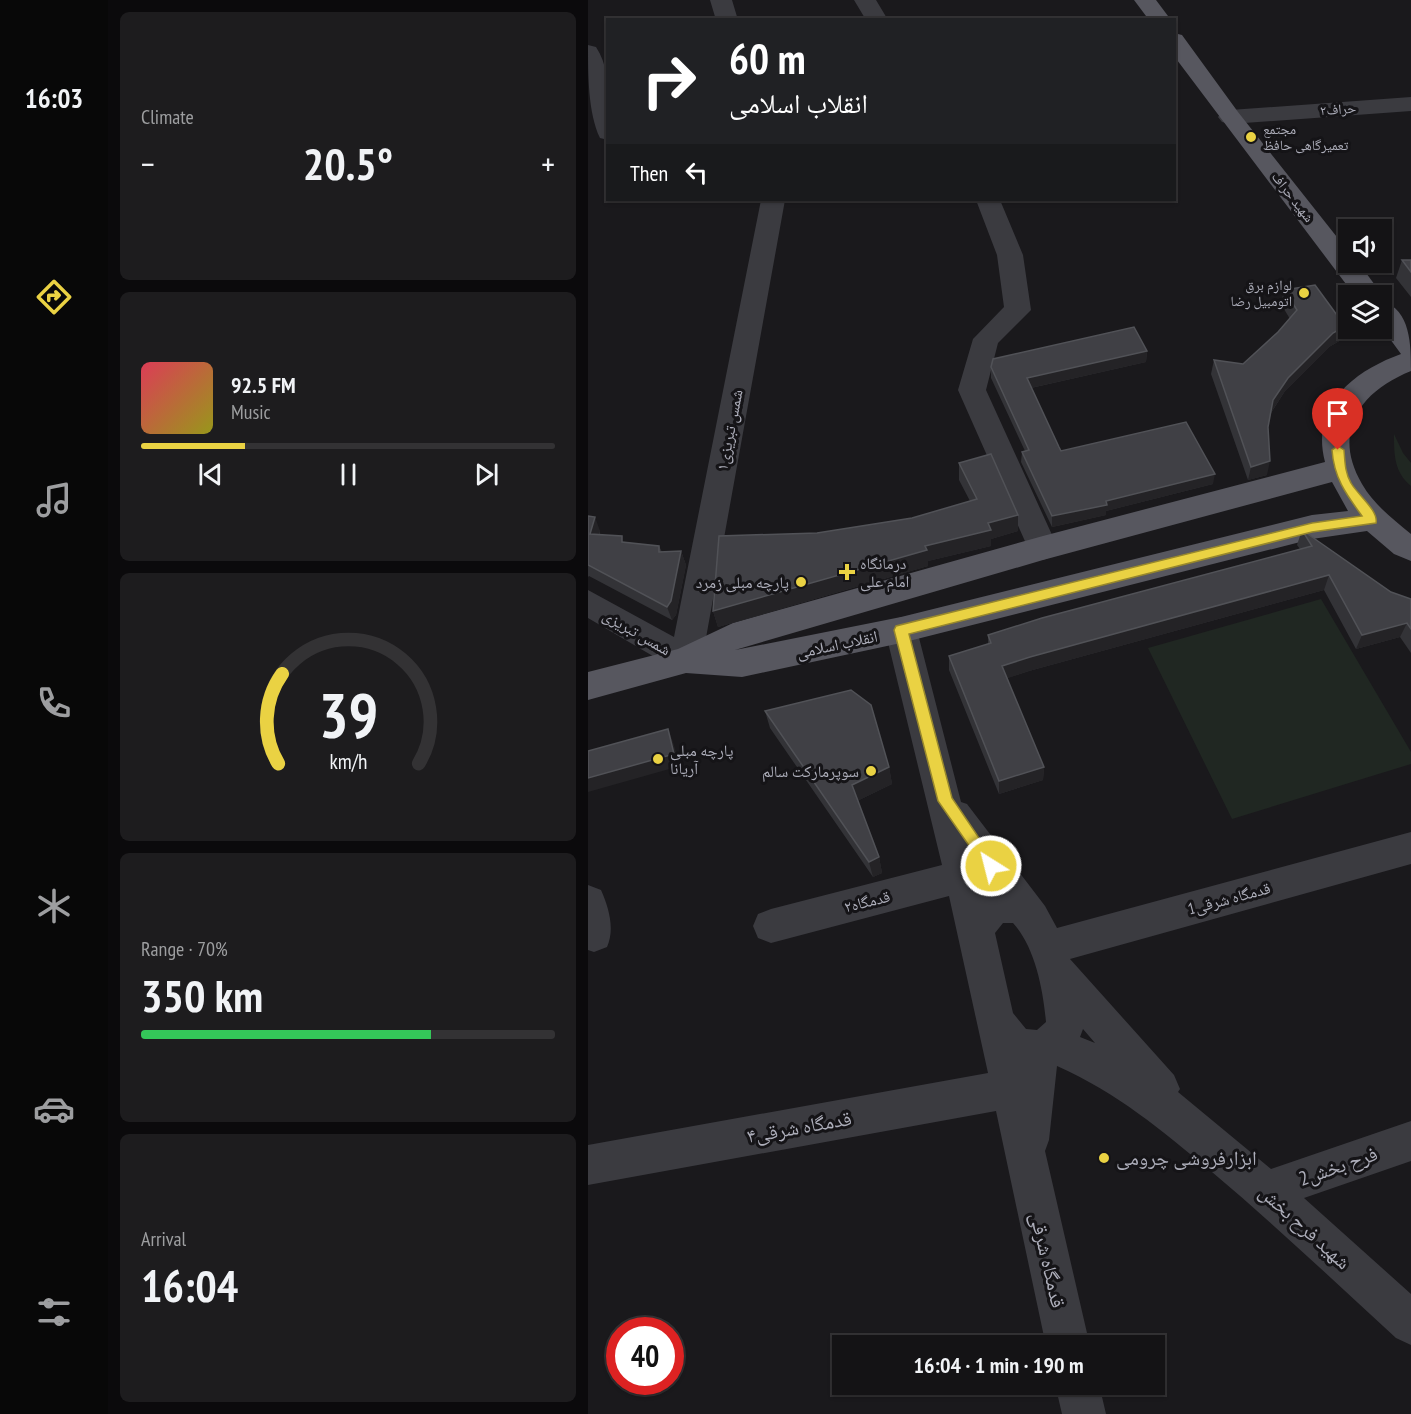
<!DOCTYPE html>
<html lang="en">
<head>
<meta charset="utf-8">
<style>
	:root { --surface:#141315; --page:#1d1c1e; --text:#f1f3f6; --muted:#9d9ea0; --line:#333234; --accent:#ead243 }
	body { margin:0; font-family:"PT Sans Narrow","Noto Naskh Arabic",sans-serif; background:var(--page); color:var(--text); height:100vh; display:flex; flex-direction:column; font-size:22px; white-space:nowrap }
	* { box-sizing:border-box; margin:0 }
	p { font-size:20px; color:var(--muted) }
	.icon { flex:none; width:33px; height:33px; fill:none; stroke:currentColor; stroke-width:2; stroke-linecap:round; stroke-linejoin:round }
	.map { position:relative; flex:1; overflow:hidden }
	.side { display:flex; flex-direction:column; gap:12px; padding:12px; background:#0b0a0c; width:480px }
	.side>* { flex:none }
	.banner { position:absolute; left:18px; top:18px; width:570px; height:183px; border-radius:0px; box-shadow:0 2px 4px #0004,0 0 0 2px var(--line); background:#202124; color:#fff; overflow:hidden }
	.controls { position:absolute; left:750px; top:219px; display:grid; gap:12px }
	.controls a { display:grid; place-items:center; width:54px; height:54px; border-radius:0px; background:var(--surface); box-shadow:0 2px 4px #0004,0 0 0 2px var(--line); font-size:30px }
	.speed { position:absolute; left:18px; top:1317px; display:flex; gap:12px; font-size:30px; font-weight:700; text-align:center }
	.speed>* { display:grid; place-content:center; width:78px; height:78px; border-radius:50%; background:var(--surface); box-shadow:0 2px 4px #0004,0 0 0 2px var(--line); line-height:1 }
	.speed .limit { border:9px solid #d22; background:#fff; color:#111 }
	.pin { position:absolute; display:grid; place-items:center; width:51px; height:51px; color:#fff; margin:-62px -26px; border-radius:50% 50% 50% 0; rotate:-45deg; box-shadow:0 0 6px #0007 }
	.pin .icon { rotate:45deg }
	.me { position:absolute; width:66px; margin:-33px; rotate:324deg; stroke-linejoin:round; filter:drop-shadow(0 0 4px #0008) }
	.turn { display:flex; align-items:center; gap:21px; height:126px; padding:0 24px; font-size:27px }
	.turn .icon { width:78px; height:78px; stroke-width:2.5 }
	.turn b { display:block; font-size:42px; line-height:51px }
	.then { display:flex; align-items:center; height:57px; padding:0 24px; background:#0003; gap:12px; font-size:22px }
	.big { font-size:45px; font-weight:700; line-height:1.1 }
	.side .widget { flex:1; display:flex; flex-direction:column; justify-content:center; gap:9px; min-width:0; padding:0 21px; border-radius:9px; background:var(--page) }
	.side .dial { align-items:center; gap:0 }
	.dial svg { height:156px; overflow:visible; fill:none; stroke:var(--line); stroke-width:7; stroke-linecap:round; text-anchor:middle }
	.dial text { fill:var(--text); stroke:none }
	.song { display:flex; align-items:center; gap:18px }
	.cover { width:72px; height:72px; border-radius:9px; background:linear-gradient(135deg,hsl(350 70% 55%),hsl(60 70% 35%)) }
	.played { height:6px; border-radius:3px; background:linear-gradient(90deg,var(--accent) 25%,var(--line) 25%) }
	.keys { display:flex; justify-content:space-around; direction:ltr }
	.heat { display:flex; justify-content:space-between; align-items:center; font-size:33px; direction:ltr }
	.charge { height:9px; border-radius:4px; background:linear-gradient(90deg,#34c759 70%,var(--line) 0) }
	.trip { position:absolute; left:244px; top:1335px; width:333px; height:60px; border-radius:0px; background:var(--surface); box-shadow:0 2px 4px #0004,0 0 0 2px var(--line); font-weight:700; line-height:60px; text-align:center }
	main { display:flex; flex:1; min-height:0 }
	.menu { display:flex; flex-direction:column; width:108px; justify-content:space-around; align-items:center; background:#080808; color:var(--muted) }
	.menu .icon { width:42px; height:42px }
	.menu .on { color:var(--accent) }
	.menu b { font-size:27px; color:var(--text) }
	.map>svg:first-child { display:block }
</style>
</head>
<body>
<main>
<nav class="menu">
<b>16:03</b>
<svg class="icon on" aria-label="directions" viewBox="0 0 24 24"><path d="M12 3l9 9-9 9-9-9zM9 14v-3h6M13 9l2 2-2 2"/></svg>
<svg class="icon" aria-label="music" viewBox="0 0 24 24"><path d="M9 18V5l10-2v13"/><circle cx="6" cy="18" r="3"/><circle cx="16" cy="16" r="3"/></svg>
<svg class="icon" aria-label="phone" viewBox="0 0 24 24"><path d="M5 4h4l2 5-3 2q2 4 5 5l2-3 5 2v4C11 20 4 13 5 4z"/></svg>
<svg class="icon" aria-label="climate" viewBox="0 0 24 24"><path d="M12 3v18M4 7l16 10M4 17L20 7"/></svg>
<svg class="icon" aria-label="car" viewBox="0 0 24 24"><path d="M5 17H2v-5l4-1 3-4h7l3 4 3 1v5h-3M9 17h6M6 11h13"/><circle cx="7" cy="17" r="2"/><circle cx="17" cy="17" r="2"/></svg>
<svg class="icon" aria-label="filters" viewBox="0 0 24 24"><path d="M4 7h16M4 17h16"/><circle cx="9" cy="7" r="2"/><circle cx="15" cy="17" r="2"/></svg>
</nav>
<section class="side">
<div class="widget"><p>Climate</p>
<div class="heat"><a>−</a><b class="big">20.5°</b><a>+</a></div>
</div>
<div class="widget">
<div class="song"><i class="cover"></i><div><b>92.5 FM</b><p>Music</p></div></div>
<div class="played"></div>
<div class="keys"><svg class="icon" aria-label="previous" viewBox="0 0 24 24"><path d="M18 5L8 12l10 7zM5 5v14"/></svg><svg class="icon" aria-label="pause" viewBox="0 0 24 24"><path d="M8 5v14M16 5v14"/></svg><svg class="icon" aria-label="next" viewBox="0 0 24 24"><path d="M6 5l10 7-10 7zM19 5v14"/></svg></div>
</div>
<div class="widget dial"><svg viewBox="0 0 100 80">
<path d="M14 69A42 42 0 1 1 86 69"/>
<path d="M14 69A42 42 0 0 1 16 23" stroke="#ead243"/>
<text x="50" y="56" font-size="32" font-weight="700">39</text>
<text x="50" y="72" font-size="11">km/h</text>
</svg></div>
<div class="widget"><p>Range · 70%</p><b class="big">350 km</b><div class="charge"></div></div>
<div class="widget"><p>Arrival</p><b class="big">16:04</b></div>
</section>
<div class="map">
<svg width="823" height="1414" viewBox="0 0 823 1414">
	<rect width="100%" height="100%" fill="#1a191c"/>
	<path fill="#202722" d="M806 434 815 453 823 463V486C806 472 806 454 806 434Z
		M733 599 823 752V764L644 819 560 648Z"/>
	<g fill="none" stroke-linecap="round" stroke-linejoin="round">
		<path fill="#3b3b40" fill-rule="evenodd" d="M122 0H144L150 20H128Z
			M266 0H288L300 20H278Z
			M0 45 8 47C25 72 20 111 20 140L12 138C0 113 0 74 0 45Z
			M823 97V111L642 124 634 122 630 117 634 112 642 110Z
			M173 200H197L114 660 109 669 98 673 87 669 0 618V590L86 637Z
			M388 200H412L435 255 443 310 410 343 398 390 470 548 466 556 455 560 444 556 440 548 370 390 385 339 416 307 409 255Z
			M313 617 324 621 329 630 373 802 379 804 457 906 469 928 823 832V864L482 959 586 1075 592 1089 590 1092 683 1169 823 1121V1161L716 1198 823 1294V1345L808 1338C747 1282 687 1225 624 1172 572 1129 531 1094 469 1066L461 1140 457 1151 502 1346H458L408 1111 0 1185V1145L400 1073 361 896 183 943 170 938 165 926 170 914 183 909 354 865 297 630 302 621ZM392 877 404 893 397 896ZM425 923C447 947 455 989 458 1022L449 1030 438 1029 425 1013 407 933 415 923ZM495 1029 507 1043 492 1037Z
			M0 885 13 890C21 908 27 929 19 947L6 952 0 950Z
			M467 1384H511L518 1414H474Z"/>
		<path fill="#57575f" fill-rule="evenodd" d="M546 0H568L583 20H561Z
			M586 33 594 35 650 112 760 251V262H770L795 296 794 299V296H767L586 56Z
			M794 301C823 310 823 345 823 371 773 391 743 431 774 484 786 505 805 519 823 534V561L806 554 779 531 724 539 313 643 154 677 98 673 0 700V672L90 649 145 623 455 536 737 462C722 405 766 371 813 354L794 328ZM744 482 760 511 724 515 313 617 147 650 455 560Z"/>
	</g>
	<path fill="#333337" d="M814 260H823V297L808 278Z
		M696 290 753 340 741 347 697 391 683 413 680 427 679 475 660 480 623 374 626 360 655 364 690 332 702 319 693 304Z
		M559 351 558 362 443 388 471 447 473 451 625 484 518 511V515L464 527 433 462 434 452 437 451 403 378V367Z
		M371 463 430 515V531L403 539V546L340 561V566L130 627 125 611 229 533 324 518 382 501 371 480Z
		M0 516 12 531V534L37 542 71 546 74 552 93 551 98 565 88 615 84 620 1 576 0 577Z
		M714 530 803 592 823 599V653L812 637 768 649 736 590 441 671 419 678 456 767 455 780 411 794 361 670V656L400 644V635L712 549 709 545Z
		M177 711 301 767 304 784 269 801 291 857 294 873 285 877 182 728Z"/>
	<path fill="#242326" d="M757 326 753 340 741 347 697 391 682 414 685 400 700 378 745 333Z
		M559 351 558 362 438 389 439 378Z
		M682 461 679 475 660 480 663 467Z
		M627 474 625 484 518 511V515L464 527V516L518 501Z
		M430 515V531L403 539V546L340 561V566L130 627 125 611 337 546 400 523Z
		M7 517 12 531 8 548 2 534Z
		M93 551 98 565 88 615 84 620 79 607Z
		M741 575 736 590 441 671 414 680V666L442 657Z
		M819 623 812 637 768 649 774 635Z
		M80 729 85 742 92 766 0 792V778Z
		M301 767 304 784 267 802 264 785Z
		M456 767 455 780 411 794V781Z
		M291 857 294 873 285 877 281 862Z"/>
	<path fill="#404045" stroke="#515257" stroke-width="1.5" d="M814 260H823V272Z
		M727 285 757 326 745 333 700 378 685 400 680 427 682 461 663 467 626 360 655 364 690 332 709 310 696 290Z
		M546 327 559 351 439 378 471 447 473 451 598 422 627 474 518 501 519 505 464 516 434 452 441 450 403 367 405 359Z
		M403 454 430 515 400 523 403 530 337 546 339 550 125 611 131 536 229 533 324 518 389 499 371 463Z
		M0 516 7 517 2 534 34 536V542L71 546V552L93 551 83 601 79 607 0 565Z
		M714 530 803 592 823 599V629L819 623 774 635 741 575 442 657 414 666 456 767 411 781 361 656 403 643 400 635 454 618 724 546Z
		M263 690 283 705 301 767 264 785 291 857 281 862 177 711Z
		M80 729 86 754 0 778V751Z"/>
	<path fill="#ead243" stroke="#98882c" stroke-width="1.5" d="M750 446 756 450C757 462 757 473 763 483 769 494 791 511 788 523L724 532 321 634 364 798 410 866 408 870H398L350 801 306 630 308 626 724 523 774 516C758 494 746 478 744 450Z"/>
	<g fill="#ead243" stroke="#151417" stroke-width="2">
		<circle cx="663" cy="137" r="6"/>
		<circle cx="716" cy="293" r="6"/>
		<path d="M256 563h6v6h6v6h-6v6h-6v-6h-6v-6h6z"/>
		<circle cx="213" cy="582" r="6"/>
		<circle cx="70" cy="759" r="6"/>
		<circle cx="283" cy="771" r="6"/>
		<circle cx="516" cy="1158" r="6"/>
	</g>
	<g text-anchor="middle" stroke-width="6" stroke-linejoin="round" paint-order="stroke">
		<g font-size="14" fill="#adaeba" stroke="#151417">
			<text transform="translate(750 109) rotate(-4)" y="5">حراف۲</text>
			<text transform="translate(705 197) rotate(52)" y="5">شهید حراف</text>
		</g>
		<g font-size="14" fill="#adaeba" stroke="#151417" text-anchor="start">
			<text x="675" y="134">مجتمع<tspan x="675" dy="16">تعمیرگاهی حافظ</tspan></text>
			<text x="704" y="290" text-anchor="end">لوازم برق<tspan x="704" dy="16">اتومبیل رضا</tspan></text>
		</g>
		<g font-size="16" fill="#adaeba" stroke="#151417">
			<text transform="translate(141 430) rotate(-79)" y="6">شمس تبریزی۱</text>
			<text transform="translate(49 632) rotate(30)" y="6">شمس تبریزی</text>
			<text transform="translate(249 644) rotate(-12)" y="6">انقلاب اسلامی</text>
			<text transform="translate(641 898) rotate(-15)" y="6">1قدمگاه شرقی</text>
			<text transform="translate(279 901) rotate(-14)" y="6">قدمگاه۲</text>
		</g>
		<g font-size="16" fill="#adaeba" stroke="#151417" text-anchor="start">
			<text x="272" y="569">درمانگاه<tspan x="272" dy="18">امام علی</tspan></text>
			<text x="201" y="588" text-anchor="end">پارچه مبلی زمرد</text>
			<text x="82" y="756">پارچه مبلی<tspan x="82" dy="18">آریانا</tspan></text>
			<text x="271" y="777" text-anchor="end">سوپرمارکت سالم</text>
		</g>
		<g font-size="20" fill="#adaeba" stroke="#151417">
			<text transform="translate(211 1127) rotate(-10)" y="7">قدمگاه شرقی۴</text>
			<text transform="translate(750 1166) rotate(-19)" y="7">2فرح بخش</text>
			<text transform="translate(717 1227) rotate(42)" y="7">شهید فرح بخش</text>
			<text transform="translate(460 1260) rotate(77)" y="7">قدمگاه شرقی</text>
		</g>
		<g font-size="20" fill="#adaeba" stroke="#151417" text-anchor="start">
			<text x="528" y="1165">ابزارفروشی چرومی</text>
		</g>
	</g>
</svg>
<div class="controls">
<a><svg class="icon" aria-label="sound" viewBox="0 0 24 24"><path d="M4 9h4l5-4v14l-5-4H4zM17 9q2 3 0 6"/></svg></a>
<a><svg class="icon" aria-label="layers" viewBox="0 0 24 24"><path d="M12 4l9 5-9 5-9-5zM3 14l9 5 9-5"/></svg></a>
</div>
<div class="speed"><div class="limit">40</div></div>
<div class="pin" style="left:750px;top:450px;background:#d93025"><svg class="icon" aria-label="arrive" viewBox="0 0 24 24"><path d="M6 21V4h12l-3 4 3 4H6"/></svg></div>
<svg class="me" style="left:403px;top:866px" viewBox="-20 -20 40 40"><circle r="17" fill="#ead243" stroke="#fff" stroke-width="3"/><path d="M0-11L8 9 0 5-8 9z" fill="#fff"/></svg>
<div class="trip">16:04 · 1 min · 190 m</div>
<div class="banner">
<div class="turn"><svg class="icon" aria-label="right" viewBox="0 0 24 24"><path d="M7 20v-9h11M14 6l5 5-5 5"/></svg><div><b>60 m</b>انقلاب اسلامی</div></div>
<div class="then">Then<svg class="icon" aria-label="left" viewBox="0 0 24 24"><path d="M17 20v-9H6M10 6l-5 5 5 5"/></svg></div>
</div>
</div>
</main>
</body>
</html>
